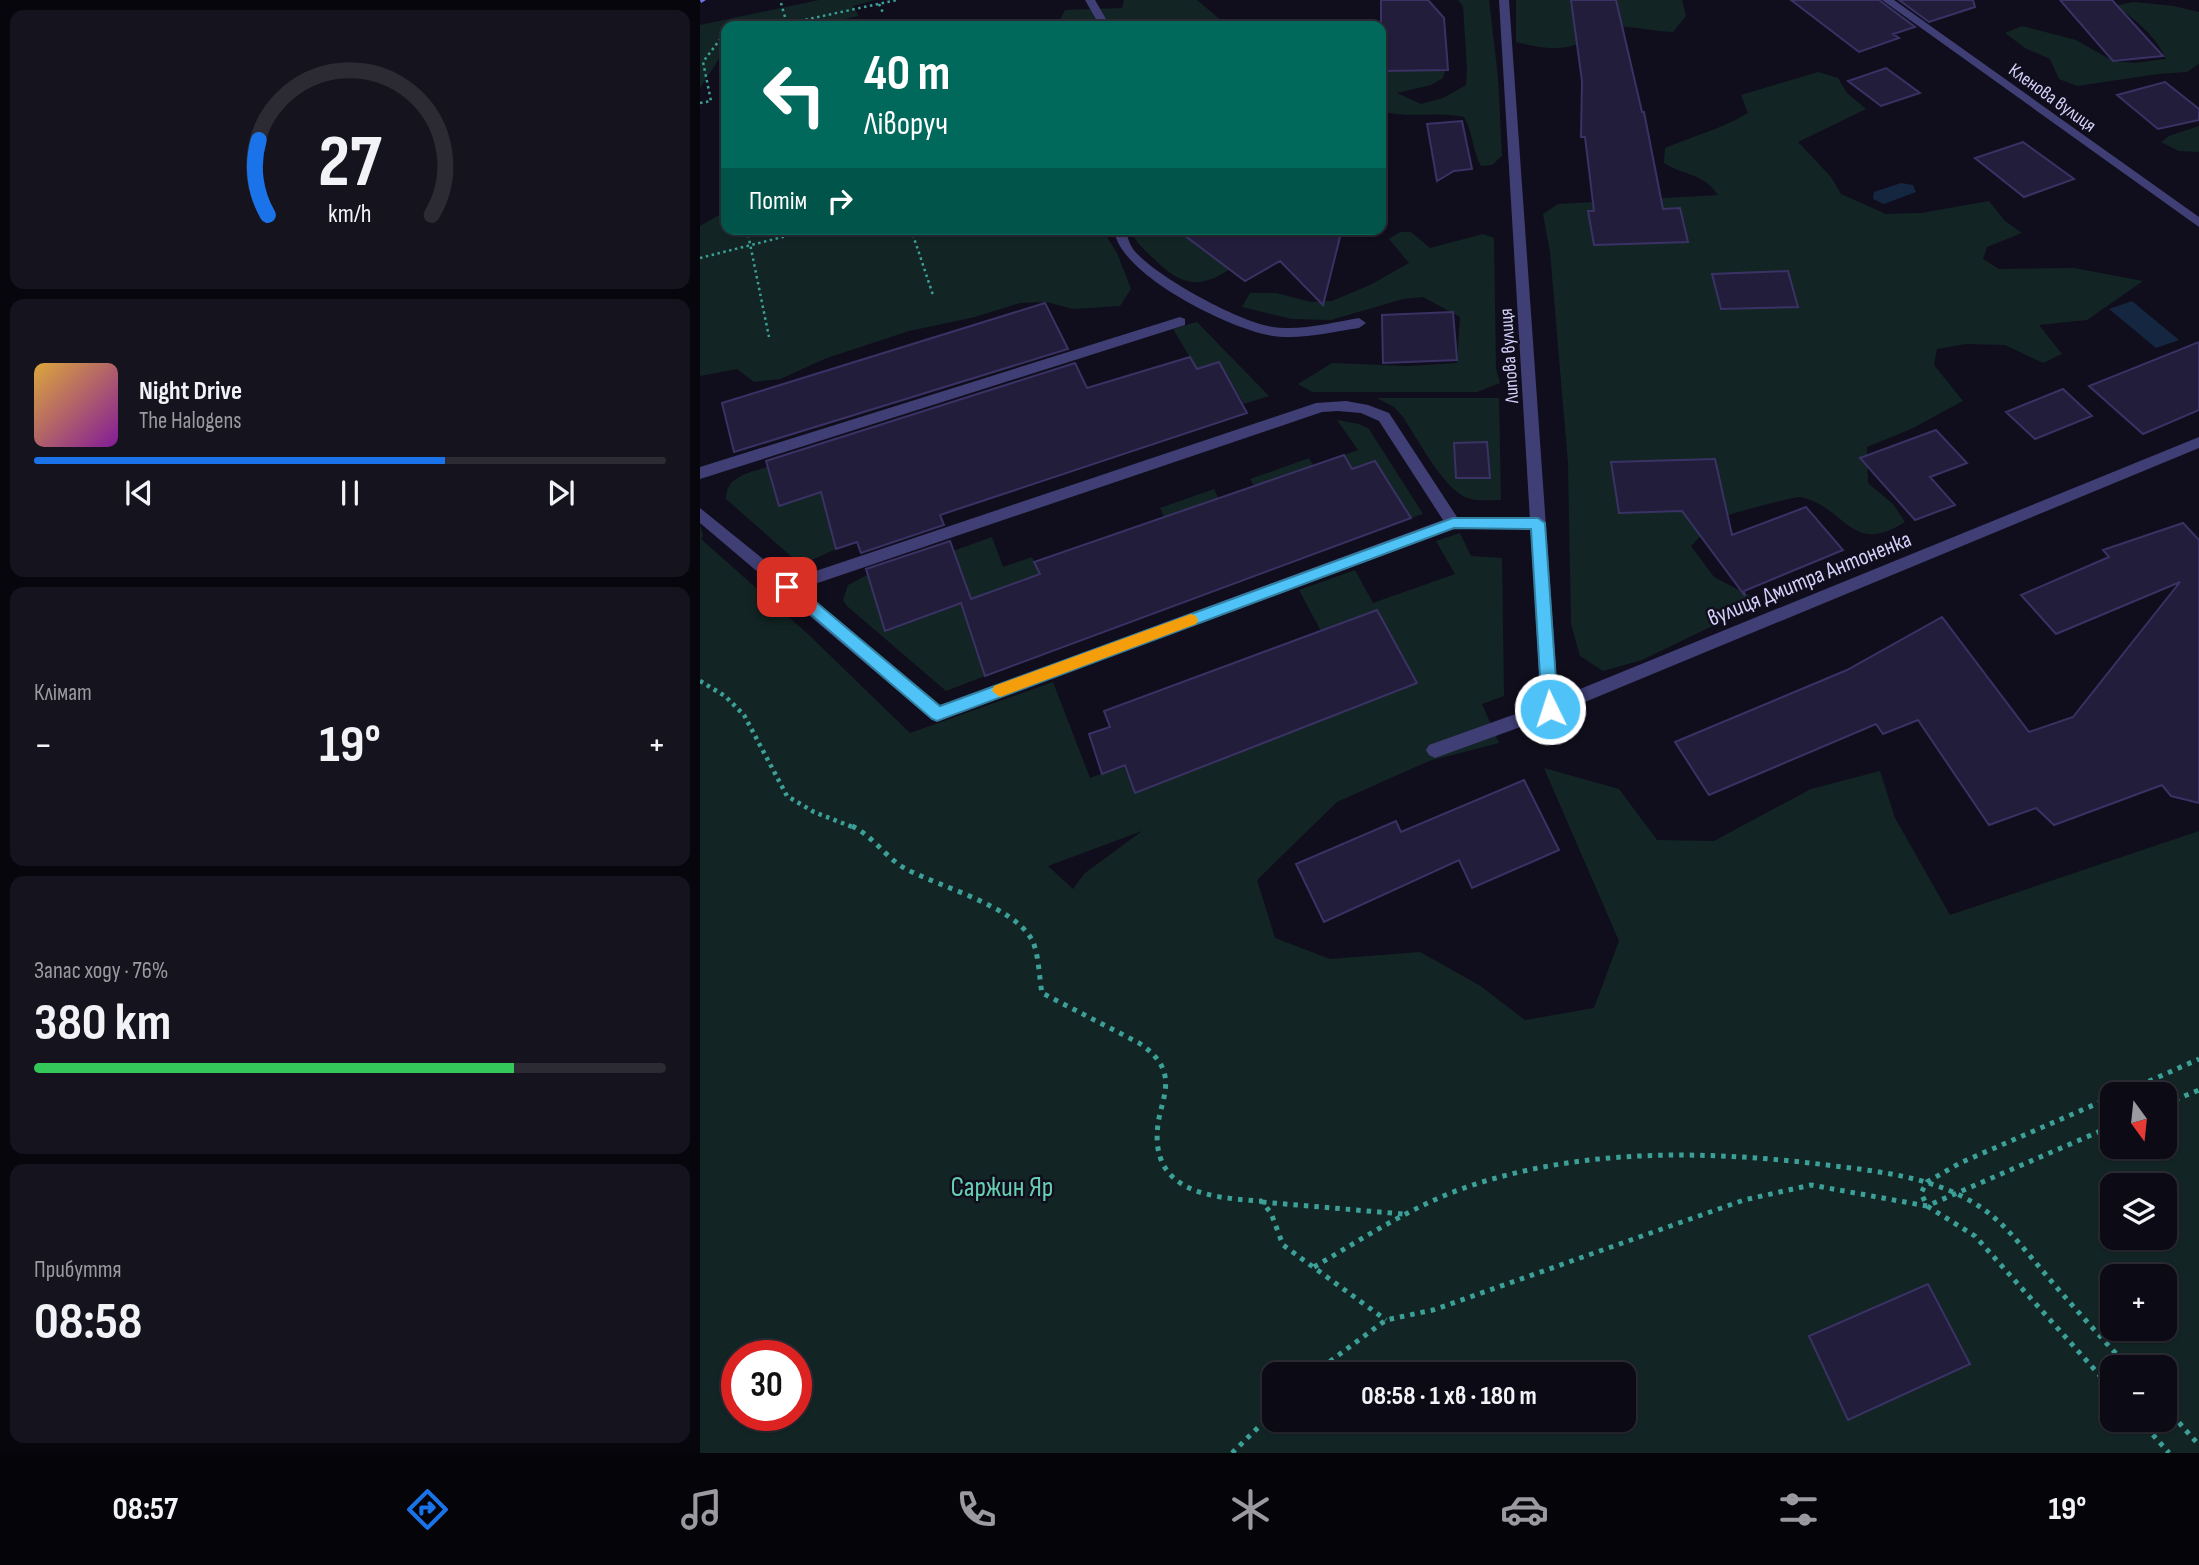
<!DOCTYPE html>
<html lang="uk">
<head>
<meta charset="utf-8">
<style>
	:root { --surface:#0c0a15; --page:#15131e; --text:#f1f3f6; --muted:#9a9aa0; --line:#2c2b34; --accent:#1a73e8 }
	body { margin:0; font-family:"Sofia Sans Condensed",sans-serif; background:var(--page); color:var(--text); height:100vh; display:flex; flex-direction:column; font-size:26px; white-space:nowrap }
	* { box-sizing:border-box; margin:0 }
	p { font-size:23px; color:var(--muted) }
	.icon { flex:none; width:38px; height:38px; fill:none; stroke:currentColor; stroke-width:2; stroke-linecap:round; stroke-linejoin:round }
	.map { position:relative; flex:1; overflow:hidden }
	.sheet { display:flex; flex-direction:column; gap:10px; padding:10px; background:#07060c; width:700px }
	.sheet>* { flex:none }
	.banner { position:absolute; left:21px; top:21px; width:665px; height:214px; border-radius:14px; box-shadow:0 2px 5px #0004,0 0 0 2px var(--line); background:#00695c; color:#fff; overflow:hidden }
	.needle { width:46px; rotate:165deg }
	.fabs { position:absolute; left:1400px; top:1082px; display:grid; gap:14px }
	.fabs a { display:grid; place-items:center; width:77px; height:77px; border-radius:14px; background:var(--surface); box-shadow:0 2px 5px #0004,0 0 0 2px var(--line); font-size:35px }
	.speed { position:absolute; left:21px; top:1340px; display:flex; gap:14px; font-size:35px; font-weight:700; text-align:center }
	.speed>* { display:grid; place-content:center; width:91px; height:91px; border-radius:50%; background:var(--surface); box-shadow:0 2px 5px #0004,0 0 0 2px var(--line); line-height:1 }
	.speed .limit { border:10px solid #d22; background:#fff; color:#111 }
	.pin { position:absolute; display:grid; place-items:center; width:60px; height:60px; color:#fff; margin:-30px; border-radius:14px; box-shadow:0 4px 10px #0006 }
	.me { position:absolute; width:77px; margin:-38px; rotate:356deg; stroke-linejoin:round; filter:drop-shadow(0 0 5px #0008) }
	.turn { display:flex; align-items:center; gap:24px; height:147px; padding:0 28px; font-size:32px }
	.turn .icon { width:91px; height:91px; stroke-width:2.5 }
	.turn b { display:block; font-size:49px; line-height:60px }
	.then { display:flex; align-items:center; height:66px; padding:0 28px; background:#0003; gap:14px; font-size:26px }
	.big { font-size:52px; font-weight:700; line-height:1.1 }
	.sheet .card { flex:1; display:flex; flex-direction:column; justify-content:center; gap:10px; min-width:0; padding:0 24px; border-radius:14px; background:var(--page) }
	.sheet .dial { align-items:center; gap:0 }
	.dial svg { height:182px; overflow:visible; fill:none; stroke:var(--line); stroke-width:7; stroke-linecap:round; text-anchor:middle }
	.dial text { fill:var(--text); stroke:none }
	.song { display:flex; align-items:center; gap:21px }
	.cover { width:84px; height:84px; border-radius:10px; background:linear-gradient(135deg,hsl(40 70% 55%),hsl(290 70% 35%)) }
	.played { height:7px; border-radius:4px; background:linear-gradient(90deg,var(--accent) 65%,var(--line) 65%) }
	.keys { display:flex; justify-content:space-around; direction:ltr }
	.heat { display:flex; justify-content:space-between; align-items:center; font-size:38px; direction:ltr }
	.charge { height:10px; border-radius:5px; background:linear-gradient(90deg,#34c759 76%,var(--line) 0) }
	.trip { position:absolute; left:562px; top:1362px; width:374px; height:70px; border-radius:14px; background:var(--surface); box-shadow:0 2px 5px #0004,0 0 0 2px var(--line); font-weight:700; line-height:70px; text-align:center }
	.menu { display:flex; height:112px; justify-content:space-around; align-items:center; background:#050408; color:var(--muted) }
	.menu .icon { width:49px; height:49px }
	.menu .on { color:var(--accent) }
	.menu b { font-size:32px; color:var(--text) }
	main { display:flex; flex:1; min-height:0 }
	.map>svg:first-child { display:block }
</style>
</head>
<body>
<main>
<section class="sheet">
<div class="card dial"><svg viewBox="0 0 100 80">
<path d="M14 69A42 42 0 1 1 86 69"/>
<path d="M14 69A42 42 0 0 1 10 36" stroke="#1a73e8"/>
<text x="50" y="56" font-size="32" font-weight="700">27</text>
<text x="50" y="72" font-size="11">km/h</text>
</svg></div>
<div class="card">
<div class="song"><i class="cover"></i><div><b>Night Drive</b><p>The Halogens</p></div></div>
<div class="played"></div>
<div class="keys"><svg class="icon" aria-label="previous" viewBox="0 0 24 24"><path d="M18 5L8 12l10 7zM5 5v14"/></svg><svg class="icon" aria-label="pause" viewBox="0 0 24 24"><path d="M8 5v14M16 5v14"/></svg><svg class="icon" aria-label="next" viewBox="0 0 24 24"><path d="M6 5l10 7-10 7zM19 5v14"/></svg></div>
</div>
<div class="card"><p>Клімат</p>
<div class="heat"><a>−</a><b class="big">19°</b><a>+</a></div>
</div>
<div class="card"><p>Запас ходу · 76%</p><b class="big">380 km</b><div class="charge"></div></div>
<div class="card"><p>Прибуття</p><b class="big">08:58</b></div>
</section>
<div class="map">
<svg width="1499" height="1453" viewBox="0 0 1499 1453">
	<rect width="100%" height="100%" fill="#100e1c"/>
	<path fill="#122524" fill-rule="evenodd" d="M119 0H175L153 6 159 16 111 26H26V48L0 88V25Z
		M424 0H497L522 21 524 26H360L358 24 365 10 422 8Z
		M758 0H789L798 77 802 156 792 165 781 166C772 150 773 132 764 117 736 111 708 119 681 111V71L732 70 747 64 743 78 731 85 697 93 721 104 743 98 766 85 767 69 763 6Z
		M816 0H982L986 16 973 32C948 31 925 24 900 27L898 37C861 51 854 51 816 42Z
		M1433 2 1474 6 1499 12V64L1487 72 1458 74 1377 86 1359 79 1350 59 1325 48 1305 33 1322 26 1376 40 1413 61 1434 63 1466 59C1457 38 1435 18 1415 6Z
		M1118 72 1138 78 1147 93 1166 109 1098 142 1131 177 1141 194 1186 214 1221 213 1289 201 1305 221 1322 233 1287 247 1283 259 1299 269 1374 268 1443 281 1387 320 1339 325 1362 354 1343 363 1305 345 1266 344 1237 349 1234 365 1263 401 1211 429 1167 447 1168 483 1193 504 1205 522C1150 557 1146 506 1100 497 1096 496 1028 514 1023 517 1012 522 999 538 991 546L1014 577 1062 602 942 660 903 671 880 656 871 624 868 463 850 252 843 214 858 204 1018 195C1002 172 987 177 964 163L965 148C993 136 1022 129 1048 113L1041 95Z
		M1499 126V152L1479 151 1461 142 1469 136Z
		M26 211V229H402L417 253 431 289 420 306 373 309 347 302 320 303 275 317 209 331 127 358 80 379 54 382 37 369 0 376V226Z
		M431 229H515L492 241 530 269C496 292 478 283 451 256 442 247 434 241 431 229Z
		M700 232H711L730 248 783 234 794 238 796 369 800 383 777 392H612L598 384 632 363 708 366 757 363 760 317 723 297 703 299 631 320 592 319 542 307 550 293H576L611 302 632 301 670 285 709 263 689 239Z
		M497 322 569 396 544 404 519 362 497 369 473 329Z
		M677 398H799L801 500C788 500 775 502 763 496 741 484 717 438 703 417L694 407Z
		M637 420 659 424 669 429 723 514 711 518 675 461 652 469 644 455 658 450Z
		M609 458 621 479 562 500 550 479Z
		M67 467 79 506 121 492 136 549 101 565 26 499C26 476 49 473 67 467Z
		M514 489 525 511 470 530 460 508Z
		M0 524 3 536 1 539 109 635 210 733 353 682 390 778 425 765 436 793 717 683 677 610 621 631 599 590 655 570 673 603 755 574 736 541 760 533 771 556 802 558 804 696 782 704 799 743 729 761 637 802 557 880 575 938 630 959 720 952 779 985 825 1020 894 1008 919 941 844 768 919 789 957 840 1014 841 1111 789 1180 771 1195 818 1250 915 1499 831V1453H0ZM442 831 385 873 373 889 348 866ZM1412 1094H1465V1146H1412ZM1412 1185H1465V1237H1412ZM1412 1276H1465V1328H1412ZM37 1356H96V1416H37ZM1412 1367H1465V1419H1412ZM574 1374H924V1419H574Z
		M292 537 303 567 332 557 340 574 271 599 253 551Z
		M167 575 186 631 261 602 285 676 246 691 147 606 143 600 148 585Z"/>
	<path fill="#142640" d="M1201 183 1213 185 1216 192 1184 204 1173 199 1174 192Z
		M1432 301 1479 340 1456 348 1409 309Z"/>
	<path fill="#221d3b" stroke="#3a3264" stroke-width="2" d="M681 0H728L744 18 748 70 681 71Z
		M871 0H916L942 112H944L963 209 980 208 988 242 894 245 888 211H894L885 137H881L882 81Z
		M1091 0H1179L1215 27 1193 34 1199 38 1159 52Z
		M1199 0H1273L1275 7 1229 22Z
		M1360 0H1412L1463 56 1413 61Z
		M1186 68 1220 93 1181 106 1148 81Z
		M1465 82 1499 109V120L1458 129 1417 95Z
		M762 121 772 169 754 171 737 181 727 124Z
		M1323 142 1374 179 1324 197 1275 158Z
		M476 229H642L623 305 580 261 545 281Z
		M1088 271 1098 307 1021 309 1012 274Z
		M345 303 368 349 34 452 22 403Z
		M753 312 757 360 683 363 682 315Z
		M1499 342V410L1443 434 1389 386Z
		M490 357 497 369 519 362 547 413 240 515 244 525 161 553 157 542 136 549 121 492 79 506 66 461 375 363 387 388Z
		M1363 389 1392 416 1335 439 1306 412Z
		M1236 430 1267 463 1230 477 1255 505 1215 520 1160 458Z
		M787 442 790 478H756L754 443Z
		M644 455 652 469 675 461 711 518 285 676 261 603 185 631 166 569 250 541 271 599 340 574 334 562Z
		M1015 459 1032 535 1106 507 1143 550 1044 591 1045 596 982 511 919 513 911 462Z
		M1483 523 1499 540V803L1471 796 1462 785 1354 825 1336 808 1289 825 1218 720 1183 734 1176 724 1009 795 975 742 1147 670 1242 617 1329 732 1373 717 1480 582 1356 634 1321 595 1409 557 1403 550Z
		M677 610 717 683 435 793 425 765 402 774 389 734 410 727 404 711Z
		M824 780 859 850 772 888 759 860 624 922 596 864 696 821 701 832Z
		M1228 1284 1270 1364 1148 1420 1109 1336Z"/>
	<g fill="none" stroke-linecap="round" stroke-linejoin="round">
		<path stroke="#3ca098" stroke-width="2.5" stroke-dasharray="2.5 3.5" stroke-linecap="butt" d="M81 3 87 24
			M179 4 184 15
			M76 26 197 0
			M0 103 11 101 3 62 21 38 26 37
			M47 229 69 337
			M211 229 233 295
			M0 258 114 229"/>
		<path stroke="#3ca098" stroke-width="4.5" stroke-dasharray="3.5 4.5" stroke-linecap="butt" d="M0 681 25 696 44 715 87 796 114 812 155 828"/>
		<path stroke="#3ca098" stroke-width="5" stroke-dasharray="4.5 6" stroke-linecap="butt" d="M152 826C173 836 186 858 206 869 240 887 314 906 332 940 339 954 339 977 342 993L439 1043C451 1051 462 1061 465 1076 468 1092 460 1108 458 1124 449 1192 510 1198 561 1201L571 1213 583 1245 686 1320
			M1420 1094 1499 1059
			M1412 1097 1260 1163 1227 1182 1221 1193 1227 1206 1275 1236 1412 1389
			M1465 1104 1499 1090
			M562 1202 703 1214
			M614 1267C667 1236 720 1201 779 1183 894 1147 1017 1151 1135 1166 1184 1172 1235 1178 1277 1205 1305 1222 1325 1251 1347 1276 1373 1307 1401 1337 1428 1367
			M613 1374 686 1320 733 1310 1044 1200 1111 1185 1227 1206 1412 1126
			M1465 1407 1499 1445
			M1439 1419 1469 1453
			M532 1453 574 1412"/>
		<path fill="#403f75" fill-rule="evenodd" d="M385 0H395L410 26H400Z
			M414 229H426C427 237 429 243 433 249 453 275 536 320 568 326 597 332 630 323 659 318L666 323 659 328C630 332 597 341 568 335 527 327 418 274 414 229Z
			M480 317 485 319V325L0 479V467Z
			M646 401 668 405 689 413 757 517H838L843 519 846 523 843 527 754 529 237 721 231 719 0 523V508L89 580 616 403ZM638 411 661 413 679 421 743 520 239 706 100 589 622 412Z"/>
		<path fill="#403f75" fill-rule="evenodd" d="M799 0H809L858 698 1499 437V448L856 714 735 758 729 755 726 750 729 745 841 705Z
			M1182 0H1194L1499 217V227Z"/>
		<path fill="#7373ec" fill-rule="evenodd" d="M0 0H6L1 3Z"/>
	</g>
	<path fill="#4fc3f7" stroke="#337fa1" stroke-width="2" d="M753 518H838L845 523 858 709 856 713H845L842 709 831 529 754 528 237 721 232 719 79 587 82 582H92L240 706Z"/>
	<path fill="#f59e0b" d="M491 614 496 616 498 620 496 624 300 697 292 691 294 686Z"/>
	<g text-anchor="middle" stroke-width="5" stroke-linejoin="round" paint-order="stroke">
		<g font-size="19" fill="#d3cff9" stroke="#100e1c">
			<text transform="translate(1353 97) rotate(36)" y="7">Кленова вулиця</text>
			<text transform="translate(808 356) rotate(-94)" y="7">Липова вулиця</text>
		</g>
		<g font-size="23" fill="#d3cff9" stroke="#100e1c">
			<text transform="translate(1109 578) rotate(-22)" y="8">вулиця Дмитра Антоненка</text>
		</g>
		<g font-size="28" fill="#66ceb2" stroke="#100e1c">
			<text x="302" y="1196">Саржин Яр</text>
		</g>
	</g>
</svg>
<div class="fabs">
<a><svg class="needle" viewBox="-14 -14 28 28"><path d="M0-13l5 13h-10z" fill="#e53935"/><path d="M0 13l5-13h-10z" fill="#9a9aa0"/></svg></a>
<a><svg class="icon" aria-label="layers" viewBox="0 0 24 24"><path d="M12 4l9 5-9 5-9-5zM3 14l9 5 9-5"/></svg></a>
<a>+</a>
<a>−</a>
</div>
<div class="speed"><div class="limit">30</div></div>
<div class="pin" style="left:87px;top:587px;background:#d93025"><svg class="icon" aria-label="arrive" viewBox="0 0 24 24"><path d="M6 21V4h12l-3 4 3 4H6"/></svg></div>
<svg class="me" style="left:850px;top:709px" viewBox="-20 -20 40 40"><circle r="17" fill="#4fc3f7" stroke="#fff" stroke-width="3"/><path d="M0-11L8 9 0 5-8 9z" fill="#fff"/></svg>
<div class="trip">08:58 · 1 хв · 180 m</div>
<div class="banner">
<div class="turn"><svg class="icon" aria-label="left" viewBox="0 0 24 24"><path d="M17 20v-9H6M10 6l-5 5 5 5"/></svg><div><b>40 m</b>Ліворуч</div></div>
<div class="then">Потім<svg class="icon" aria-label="right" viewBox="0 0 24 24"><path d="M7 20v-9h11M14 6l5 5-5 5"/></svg></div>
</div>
</div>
</main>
<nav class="menu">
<b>08:57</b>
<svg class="icon on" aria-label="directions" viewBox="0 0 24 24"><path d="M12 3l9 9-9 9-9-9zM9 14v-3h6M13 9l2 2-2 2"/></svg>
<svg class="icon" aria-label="music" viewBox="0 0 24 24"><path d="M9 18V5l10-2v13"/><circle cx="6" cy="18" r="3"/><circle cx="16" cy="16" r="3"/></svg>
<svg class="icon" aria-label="phone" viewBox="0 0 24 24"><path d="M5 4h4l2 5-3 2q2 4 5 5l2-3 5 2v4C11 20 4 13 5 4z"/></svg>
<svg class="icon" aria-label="climate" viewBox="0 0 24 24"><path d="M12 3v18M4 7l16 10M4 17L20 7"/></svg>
<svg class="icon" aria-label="car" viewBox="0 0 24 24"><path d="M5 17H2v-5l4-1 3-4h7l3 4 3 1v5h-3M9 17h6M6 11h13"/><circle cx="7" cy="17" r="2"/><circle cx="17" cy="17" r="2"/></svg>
<svg class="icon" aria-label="filters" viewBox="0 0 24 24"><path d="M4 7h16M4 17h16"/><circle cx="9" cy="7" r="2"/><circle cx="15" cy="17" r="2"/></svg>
<b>19°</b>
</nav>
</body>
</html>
